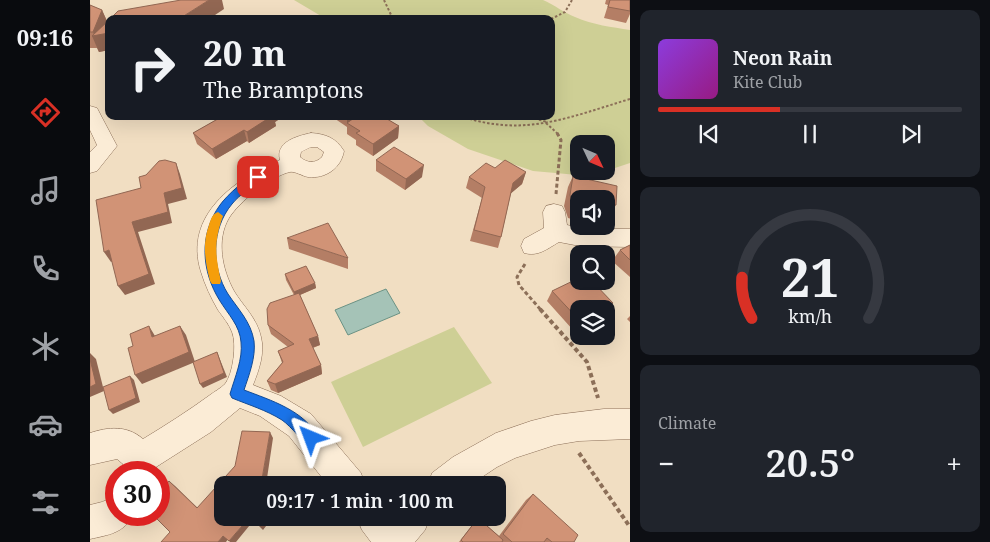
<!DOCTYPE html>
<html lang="en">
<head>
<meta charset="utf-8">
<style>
	:root { --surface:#171b24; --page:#20242c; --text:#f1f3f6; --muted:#9ea1a6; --line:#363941; --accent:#d93025 }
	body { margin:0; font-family:"Noto Serif",serif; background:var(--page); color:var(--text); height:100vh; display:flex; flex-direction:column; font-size:19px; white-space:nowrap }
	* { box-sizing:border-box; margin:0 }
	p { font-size:16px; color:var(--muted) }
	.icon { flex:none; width:28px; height:28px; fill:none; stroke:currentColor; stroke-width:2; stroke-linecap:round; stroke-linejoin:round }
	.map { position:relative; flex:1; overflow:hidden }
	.panel { display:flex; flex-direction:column; gap:10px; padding:10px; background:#0d0f14; width:360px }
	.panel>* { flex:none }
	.banner { position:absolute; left:15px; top:15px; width:450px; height:105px; border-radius:10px; box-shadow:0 5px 20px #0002; background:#171b24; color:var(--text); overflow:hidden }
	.needle { width:32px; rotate:134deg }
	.buttons { position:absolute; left:480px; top:135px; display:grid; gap:10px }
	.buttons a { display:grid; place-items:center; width:45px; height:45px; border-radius:10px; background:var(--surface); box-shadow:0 5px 20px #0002; font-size:25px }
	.speed { position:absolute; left:15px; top:461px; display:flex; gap:10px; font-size:25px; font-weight:700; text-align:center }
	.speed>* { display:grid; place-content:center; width:65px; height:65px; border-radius:50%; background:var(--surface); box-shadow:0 5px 20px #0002; line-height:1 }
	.speed .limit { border:8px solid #d22; background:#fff; color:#111 }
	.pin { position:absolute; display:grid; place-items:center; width:42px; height:42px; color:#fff; margin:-21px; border-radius:10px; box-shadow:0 2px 8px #0006 }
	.me { position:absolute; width:55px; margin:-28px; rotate:316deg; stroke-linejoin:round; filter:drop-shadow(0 0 4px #0008) }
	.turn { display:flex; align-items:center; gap:18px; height:105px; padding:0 15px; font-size:22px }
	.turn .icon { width:65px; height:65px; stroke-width:2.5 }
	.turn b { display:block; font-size:35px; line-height:42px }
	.big { font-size:38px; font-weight:600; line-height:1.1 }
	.panel .tile { flex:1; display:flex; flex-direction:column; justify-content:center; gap:8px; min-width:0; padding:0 18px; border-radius:10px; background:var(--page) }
	.panel .dial { align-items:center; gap:0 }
	.dial svg { height:130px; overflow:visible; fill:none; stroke:var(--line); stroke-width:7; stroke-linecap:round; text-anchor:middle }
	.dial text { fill:var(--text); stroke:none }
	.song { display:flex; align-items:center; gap:15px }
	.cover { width:60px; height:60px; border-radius:8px; background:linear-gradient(135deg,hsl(270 70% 55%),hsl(310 70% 35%)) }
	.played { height:5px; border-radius:2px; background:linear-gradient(90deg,var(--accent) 40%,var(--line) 40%) }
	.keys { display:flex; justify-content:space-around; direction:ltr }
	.heat { display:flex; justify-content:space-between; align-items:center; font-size:28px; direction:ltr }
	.trip { position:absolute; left:124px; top:476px; width:292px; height:50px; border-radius:10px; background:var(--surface); box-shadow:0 5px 20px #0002; font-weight:600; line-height:50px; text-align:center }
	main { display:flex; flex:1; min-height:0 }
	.dock { display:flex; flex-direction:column; width:90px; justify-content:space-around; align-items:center; background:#090b0e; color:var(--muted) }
	.dock .icon { width:35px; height:35px }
	.dock .active { color:var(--accent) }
	.dock b { font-size:22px; color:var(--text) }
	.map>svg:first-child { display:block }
</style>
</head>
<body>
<main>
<nav class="dock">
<b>09:16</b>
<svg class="icon active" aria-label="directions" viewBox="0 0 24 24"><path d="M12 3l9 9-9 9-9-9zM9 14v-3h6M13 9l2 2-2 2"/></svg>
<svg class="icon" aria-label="music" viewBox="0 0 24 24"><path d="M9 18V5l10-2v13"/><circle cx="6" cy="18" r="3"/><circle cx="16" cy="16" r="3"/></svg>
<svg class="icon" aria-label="phone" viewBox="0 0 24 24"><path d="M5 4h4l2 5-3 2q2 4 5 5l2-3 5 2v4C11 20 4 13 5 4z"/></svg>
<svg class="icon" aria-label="climate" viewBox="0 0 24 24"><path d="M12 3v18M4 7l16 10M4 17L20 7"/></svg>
<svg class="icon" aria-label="car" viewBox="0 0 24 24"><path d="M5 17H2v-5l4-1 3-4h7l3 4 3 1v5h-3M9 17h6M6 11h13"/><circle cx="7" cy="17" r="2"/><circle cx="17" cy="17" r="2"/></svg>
<svg class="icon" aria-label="filters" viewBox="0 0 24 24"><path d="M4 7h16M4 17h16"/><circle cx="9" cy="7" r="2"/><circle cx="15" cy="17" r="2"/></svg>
</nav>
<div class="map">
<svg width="540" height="542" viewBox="0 0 540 542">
	<rect width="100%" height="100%" fill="#f1dec2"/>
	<path fill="#cecf95" d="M204 0H453C465 5 474 13 485 17 503 25 522 27 540 30V163L516 171V144H489V171H515L499 176 443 171 378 149 338 126 328 116H461V19H236Z
		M364 327 402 383 273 447 241 382Z"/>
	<path fill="#a5c3b7" stroke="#6b9284" d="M296 289 310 313 258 335 245 310Z"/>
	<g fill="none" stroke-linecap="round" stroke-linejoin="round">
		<g stroke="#8c6f58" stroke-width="1">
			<path id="street" d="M0 106 7 108 27 146 7 171 0 173V152L7 145 0 130Z
				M221 133C236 134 246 138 254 151 251 168 236 179 218 177 212 176 205 171 200 172 181 176 149 202 139 218 126 240 132 269 144 291 153 306 167 318 171 337 175 353 169 370 163 385L191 396 221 414 271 473 275 485H238L199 436 170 416 150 408 121 432 66 467 67 472H35L33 464 27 459 0 465V433C18 427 37 425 53 439 76 425 98 411 120 395 124 392 131 388 135 384 143 374 147 344 142 332 139 324 133 317 128 310 121 298 115 285 111 272 93 215 145 179 190 160 185 142 207 136 221 133ZM221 147H227L234 152 232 157C225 164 217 163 210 157L211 152Z
				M464 204 472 206 475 212 477 225 490 228 540 229V247L490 246 469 242C457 249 448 257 434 253L431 246 434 239 454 228 453 212 456 206Z
				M514 409H540V439L489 441 465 445 425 458 407 467 380 485H338L342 473 363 457 406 433 441 421 465 415Z
				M26 496V515H42C35 533 18 535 0 539V505L12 502Z
				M267 518H340L335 530 325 542H281L272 530Z"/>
		</g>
		<path stroke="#8c6f58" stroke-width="2" stroke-dasharray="2.5 2" stroke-linecap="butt" d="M294 0 303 19
			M461 19 475 12 482 0
			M371 116C433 138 480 117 540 99
			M436 116 457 122
			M456 123 468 134"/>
		<path stroke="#8c6f58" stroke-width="3" stroke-dasharray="4 2.5" stroke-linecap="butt" d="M466 194 471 140 467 133
			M435 264 427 277 429 285 451 310"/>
		<path stroke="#8c6f58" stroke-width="4" stroke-dasharray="4.5 3" stroke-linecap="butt" d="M450 309 497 362 508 398
			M489 453 540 527"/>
		<use href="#street" fill="#fbecd6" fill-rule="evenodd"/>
	</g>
	<path fill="#b47e65" d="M516 0H540V14L536 23 514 18 518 5 515 4Z
		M0 5 12 10 17 21 19 20V50L9 52 7 48H0Z
		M133 116H194L185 122 186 126 159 143 157 141 126 159 107 144 103 133Z
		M241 116H292L309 126 308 138 283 156 266 145V140L257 134V127Z
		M286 160 332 177 315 190 286 171Z
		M436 172 432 184 421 193 411 237 408 248 380 241 392 198 376 188 379 177Z
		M483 176 526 205 519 216H516V199H489V221L478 218 474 206 478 187Z
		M197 238 258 258V269L199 249Z
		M540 245V277L522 261 530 250Z
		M195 274 225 283 226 288 210 295 228 336 230 345 223 348 231 365 232 374 188 393 181 390 177 381 192 363 188 351 198 347 181 334 178 325 204 295 196 280Z
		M462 291 489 309V327L483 330 457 301Z
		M540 316V322L537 319Z
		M443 494 484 542H369L388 518 409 536 436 500Z"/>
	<path fill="#926753" d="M119 0H132L134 9 119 19H89Z
		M12 10 19 26V50L9 52 2 36 4 35 3 32Z
		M181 116H194L185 122 186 126 159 143 157 132Z
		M257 116H273L257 123V127Z
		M309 126 308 138 283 156V144Z
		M154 130 157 141 126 159 122 149Z
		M86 163 90 174 97 199 78 204 82 223 48 232 65 284 35 295 28 286 42 222 74 193Z
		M334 165 332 177 315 190 316 179Z
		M436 172 432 184 419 195 423 183Z
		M19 250 25 260 21 262 14 252Z
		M225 283 226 288 205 297 204 292Z
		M523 303 516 311V309H512Z
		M489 322V327L483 330Z
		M59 326 65 336 62 337Z
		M90 326 96 335 105 362 52 384 45 375Z
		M228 336 230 345 221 348 219 339Z
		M127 352 137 377 113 388 110 384Z
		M0 353 6 359 14 391 0 397Z
		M231 365 232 374 188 393 185 384Z
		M40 376 44 380 50 402 23 414 19 410Z
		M180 432 183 438 176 485H171Z
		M79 481 85 486 112 512 107 508Z
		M159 518H161L164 520 146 542H140L139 541Z
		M176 518H182L173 530 169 526Z
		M133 536 138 539 136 542H128Z"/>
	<path fill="#d19376" stroke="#926753" d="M91 0H119L89 19H20L28 11Z
		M520 0H540V11L518 7Z
		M0 5 12 10 3 32H0Z
		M19 20V33L2 36Z
		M133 116H182L157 132 154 130 122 149 103 133Z
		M267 116H292L309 126 283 144 266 133 270 131 257 123Z
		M304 147 334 165 316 179 286 160Z
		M75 160 86 163 92 188 74 193 78 212 42 222 59 274 28 286 19 250 14 252 6 200 51 188 49 177 56 175 69 161Z
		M415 160 436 172 423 183 411 237 384 230 395 187 379 177 396 163 405 168Z
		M483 176 527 186 526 205 516 203V199H489V208L483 207 480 195Z
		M238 223 258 258 197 238Z
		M540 245V260L530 250Z
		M216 266 225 283 204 292 195 274Z
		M489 278V281H502L523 303 512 309H489V320L462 291Z
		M209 293 228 336 219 339 231 365 185 384 177 381 193 362 188 351 204 344 178 325 177 309 180 303Z
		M59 326 62 337 90 326 99 352 45 375 38 348 43 346 40 334Z
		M127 352 134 373 110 384 103 362Z
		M0 359 6 384 0 387Z
		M40 376 46 398 19 410 13 387Z
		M152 431 180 432 171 485H132V518H159L139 541 133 536 128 542H71L80 532 63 515H69V492L79 481 107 508 145 466Z
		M443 494 488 535 484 542H462L457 538 454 542H422L413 534Z
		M161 518H176L169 526Z
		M388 518 413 540 412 542H373L371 540Z"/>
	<path fill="#1a73e8" stroke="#114b97" d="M168 174 173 177 172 179C162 187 150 194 142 204 121 229 121 267 138 294 148 309 161 322 164 341 166 357 159 375 154 390 180 400 216 411 228 438L226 444 221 446C212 442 202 427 192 420 176 410 159 405 142 398L140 394C145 377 153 359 151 342 150 326 138 314 130 301 111 271 109 234 130 205 137 195 157 177 168 174Z"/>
	<path fill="#f59e0b" d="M128 212 133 216C124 241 125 255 131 281L130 284H122L120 281C115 261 112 244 119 225 121 219 122 214 128 212Z"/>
</svg>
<div class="buttons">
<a><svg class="needle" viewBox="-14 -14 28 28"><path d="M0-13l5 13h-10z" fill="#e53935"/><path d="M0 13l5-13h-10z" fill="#9ea1a6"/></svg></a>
<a><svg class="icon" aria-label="sound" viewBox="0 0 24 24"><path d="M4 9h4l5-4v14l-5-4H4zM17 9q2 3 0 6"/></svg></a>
<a><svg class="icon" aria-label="search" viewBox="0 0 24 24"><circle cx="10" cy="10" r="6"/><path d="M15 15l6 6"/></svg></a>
<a><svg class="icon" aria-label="layers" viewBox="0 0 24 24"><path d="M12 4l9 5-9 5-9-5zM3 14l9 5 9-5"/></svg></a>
</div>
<div class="speed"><div class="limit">30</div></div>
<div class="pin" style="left:168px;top:177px;background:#d93025"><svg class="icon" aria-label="arrive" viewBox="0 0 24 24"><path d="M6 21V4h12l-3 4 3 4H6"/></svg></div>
<svg class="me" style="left:221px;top:438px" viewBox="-20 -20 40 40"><path d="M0-17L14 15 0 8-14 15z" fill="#1a73e8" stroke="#fff" stroke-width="4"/></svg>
<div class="trip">09:17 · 1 min · 100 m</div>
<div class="banner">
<div class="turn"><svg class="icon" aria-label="right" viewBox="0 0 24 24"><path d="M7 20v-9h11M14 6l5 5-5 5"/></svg><div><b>20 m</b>The Bramptons</div></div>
</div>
</div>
<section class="panel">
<div class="tile">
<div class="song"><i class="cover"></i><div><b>Neon Rain</b><p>Kite Club</p></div></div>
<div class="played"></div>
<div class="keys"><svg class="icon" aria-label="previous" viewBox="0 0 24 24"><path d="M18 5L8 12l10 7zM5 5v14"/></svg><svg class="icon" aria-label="pause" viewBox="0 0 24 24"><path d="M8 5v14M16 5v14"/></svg><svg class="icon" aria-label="next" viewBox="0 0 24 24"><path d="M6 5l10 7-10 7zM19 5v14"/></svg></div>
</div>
<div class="tile dial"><svg viewBox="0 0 100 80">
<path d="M14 69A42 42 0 1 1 86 69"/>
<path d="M14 69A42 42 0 0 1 8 44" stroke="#d93025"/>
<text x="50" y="56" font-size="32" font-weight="700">21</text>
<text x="50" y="72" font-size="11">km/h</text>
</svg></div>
<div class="tile"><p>Climate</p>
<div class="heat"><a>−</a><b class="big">20.5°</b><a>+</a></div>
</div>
</section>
</main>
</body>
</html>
